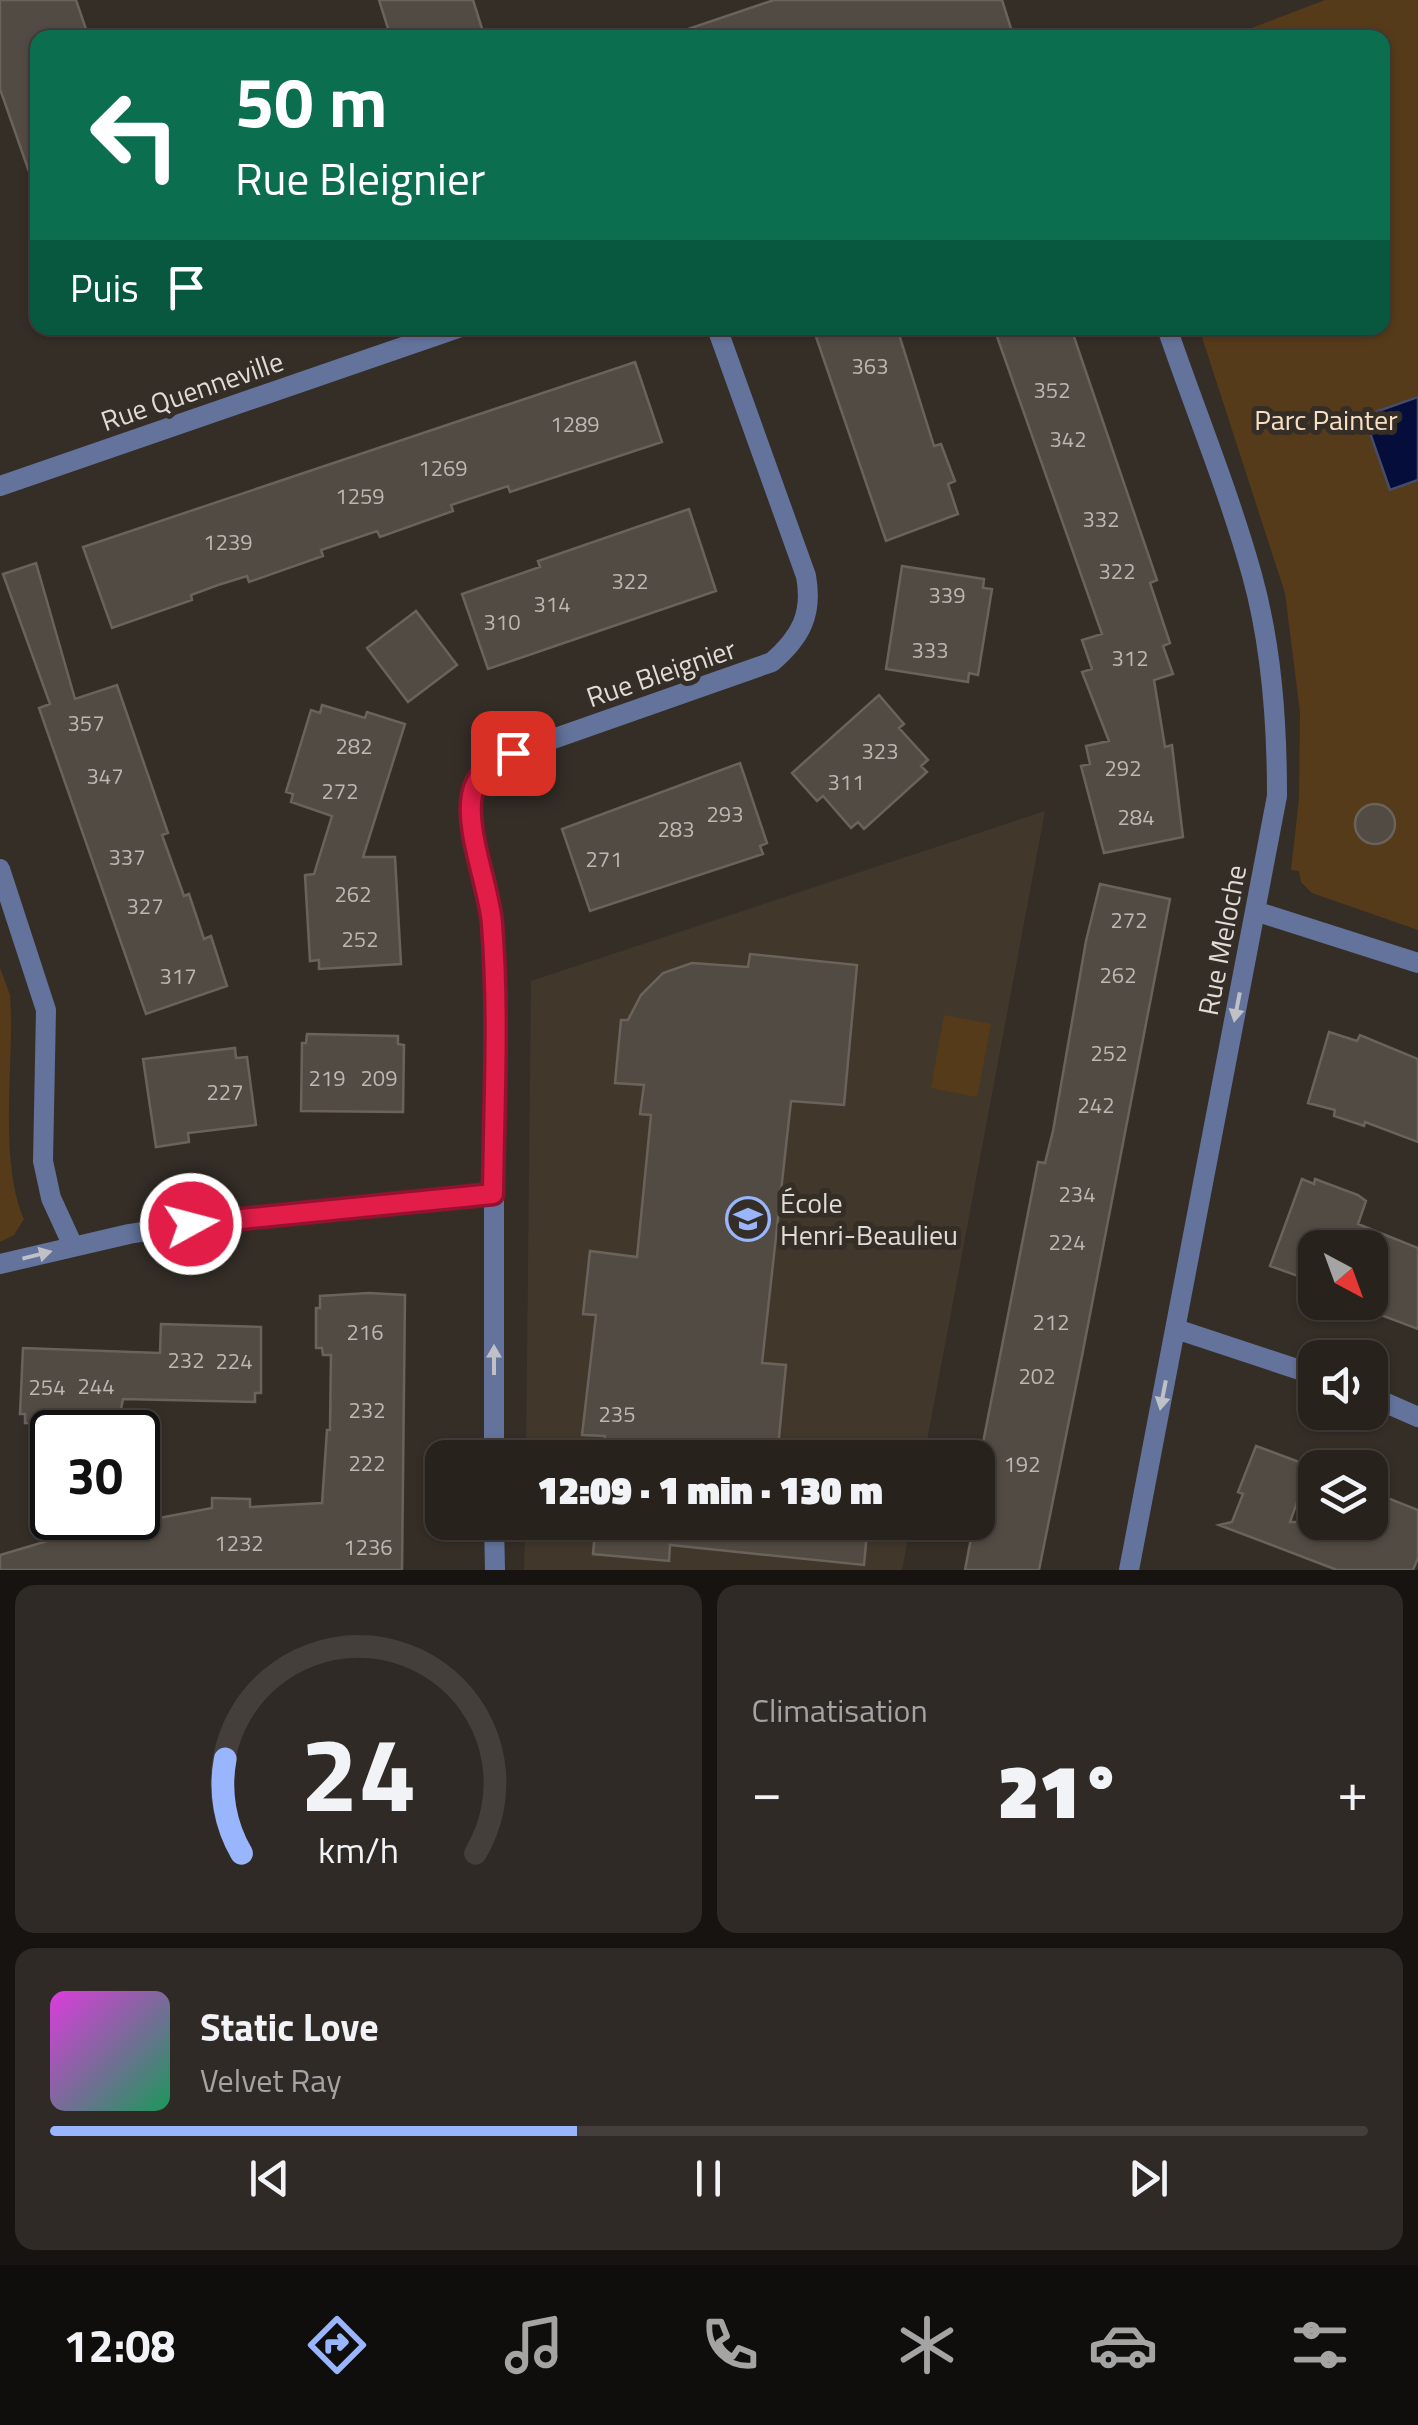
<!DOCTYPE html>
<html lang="fr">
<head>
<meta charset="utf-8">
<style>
	:root { --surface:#28221d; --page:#302a26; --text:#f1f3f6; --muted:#a5a4a4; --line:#443f3b; --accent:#99b5fd }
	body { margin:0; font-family:"Titillium Web",sans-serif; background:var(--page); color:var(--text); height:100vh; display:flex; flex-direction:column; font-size:38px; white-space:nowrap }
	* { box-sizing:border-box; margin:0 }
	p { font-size:32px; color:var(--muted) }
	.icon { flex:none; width:55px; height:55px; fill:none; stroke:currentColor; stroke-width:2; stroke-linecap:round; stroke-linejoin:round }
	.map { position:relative; height:1570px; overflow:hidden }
	.drawer { display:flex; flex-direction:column; gap:15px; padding:15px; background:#161310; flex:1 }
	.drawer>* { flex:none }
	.guide { position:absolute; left:30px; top:30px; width:1360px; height:305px; border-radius:20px; box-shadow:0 2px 8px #0004,0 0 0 2px var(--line); background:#0b6e4f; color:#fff; overflow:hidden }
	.needle { width:65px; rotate:139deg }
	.controls { position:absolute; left:1298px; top:1230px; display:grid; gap:20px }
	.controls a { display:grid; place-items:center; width:90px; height:90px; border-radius:20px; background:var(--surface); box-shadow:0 2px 8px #0004,0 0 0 2px var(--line); font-size:50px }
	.speed { position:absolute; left:30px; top:1410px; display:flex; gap:20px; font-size:50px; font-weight:700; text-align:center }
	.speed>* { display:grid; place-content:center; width:130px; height:130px; border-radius:50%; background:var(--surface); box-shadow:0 2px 8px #0004,0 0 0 2px var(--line); line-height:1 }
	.speed .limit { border:5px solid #111; border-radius:15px; background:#fff; color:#111 }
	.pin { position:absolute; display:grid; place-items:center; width:85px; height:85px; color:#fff; margin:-42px; border-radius:20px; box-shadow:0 5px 15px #0006 }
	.me { position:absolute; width:110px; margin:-55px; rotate:83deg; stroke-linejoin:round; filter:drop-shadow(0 0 8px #0008) }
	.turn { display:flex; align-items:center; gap:35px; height:210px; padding:0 40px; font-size:45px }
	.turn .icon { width:130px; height:130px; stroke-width:2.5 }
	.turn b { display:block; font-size:70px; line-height:85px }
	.then { display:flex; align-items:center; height:95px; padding:0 40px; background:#0003; gap:20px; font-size:38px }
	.big { font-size:75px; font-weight:800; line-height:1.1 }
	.drawer .tile { flex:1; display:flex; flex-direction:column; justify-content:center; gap:15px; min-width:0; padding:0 35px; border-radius:20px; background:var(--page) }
	.drawer .dial { align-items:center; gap:0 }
	.dial svg { height:260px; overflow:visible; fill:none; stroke:var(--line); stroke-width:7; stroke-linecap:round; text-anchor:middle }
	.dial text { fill:var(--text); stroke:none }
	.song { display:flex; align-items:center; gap:30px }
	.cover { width:120px; height:120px; border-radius:15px; background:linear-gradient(135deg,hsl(300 70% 55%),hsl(150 70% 35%)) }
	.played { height:10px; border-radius:5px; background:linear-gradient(90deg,var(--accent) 40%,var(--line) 40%) }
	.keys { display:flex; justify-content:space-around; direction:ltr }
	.heat { display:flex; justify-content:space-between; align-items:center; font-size:55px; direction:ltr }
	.drawer .tiles { flex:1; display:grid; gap:15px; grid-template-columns:1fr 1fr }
	.tile:last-child { grid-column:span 2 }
	.trip { position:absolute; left:425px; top:1440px; width:570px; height:100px; border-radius:20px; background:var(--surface); box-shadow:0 2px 8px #0004,0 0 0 2px var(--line); font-weight:800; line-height:100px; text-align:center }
	.tabs { display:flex; height:160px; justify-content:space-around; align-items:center; background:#100e0c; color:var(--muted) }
	.tabs .icon { width:70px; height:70px }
	.tabs .on { color:var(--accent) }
	.tabs b { font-size:45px; color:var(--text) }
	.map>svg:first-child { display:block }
</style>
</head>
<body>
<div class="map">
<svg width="1418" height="1570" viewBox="0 0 1418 1570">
	<rect width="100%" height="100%" fill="#352e27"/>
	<path fill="#42372b" d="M1045 811 924 1457 526 1458 531 981Z
		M525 1523H911L902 1570H524Z"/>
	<path fill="#553b1a" d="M1325 0H1418V930L1312 893 1301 882 1299 871 1291 870 1299 799 1300 712 1285 593 1199 328H1382V38L1228 37Z
		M0 968 10 995 11 1015C12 1077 0 1164 24 1219L14 1235 0 1242Z
		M944 1015 991 1024 977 1097 931 1088Z"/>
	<path fill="#050e3a" stroke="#464c69" stroke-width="2.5" d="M1418 397V480L1390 490 1364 416Z"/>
	<path fill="#524b43" stroke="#6a635b" stroke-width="2.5" d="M0 0H76L89 38H38V182L33 183 0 89Z
		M379 0H473L485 38H391Z
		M774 0H1002L1014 38H680L679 32Z
		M813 328H897L934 446 941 444 955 481 948 484 958 514 886 541Z
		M994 328H1071L1157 580 1150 583 1170 643 1163 646 1173 674 1154 680 1165 747 1172 745 1183 837 1104 853 1081 766 1090 764 1086 746 1109 741 1082 672 1092 669 1082 640 1102 634Z
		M635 362 662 442 510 492 508 486 451 505 453 511 380 537 377 531 321 550 323 556 249 582 247 576 218 585 191 595 192 600 112 628 83 547Z
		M689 509 716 591 488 669 462 594 540 567 538 561Z
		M36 563 75 699 117 685 168 833 162 835 184 896 189 894 204 939 211 936 227 986 146 1014 39 708 50 704 3 574Z
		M902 566 984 579 983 588 992 589 978 675 969 673 968 682 886 669Z
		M416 611 457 665 408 702 367 648Z
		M879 695 904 724 899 728 928 760 921 766 927 772 864 829 858 822 851 828 823 796 817 801 792 773Z
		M322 705 365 718 367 712 405 724 363 857H395L401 964 319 969V960L310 961 305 875 314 874 332 816 291 802 293 794 286 792 311 710 320 713Z
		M740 763 767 843 760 846 763 854 590 911 562 829Z
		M1355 824a20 20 0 1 1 40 0a20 20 0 1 1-40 0Z
		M1100 884 1170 899 1082 1356 1039 1570H965L974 1522H978L982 1448 1038 1162 1045 1163 1053 1131 1086 941Z
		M750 954 857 965 844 1105 791 1101 762 1363 786 1365 777 1458H603L605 1436 582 1435 596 1315 583 1314 590 1251 637 1257 651 1115 640 1114 644 1085 615 1083 621 1020H628L641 995 663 973 692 963 748 967Z
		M1329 1032 1357 1041 1360 1035 1418 1059V1142L1365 1122 1364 1126 1334 1116 1335 1110 1308 1103Z
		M307 1034 398 1036V1044L404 1045 403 1112 301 1111 302 1043H306Z
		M235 1048 236 1058 247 1057 256 1125 188 1133 189 1142 156 1147 143 1059Z
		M1302 1179 1314 1184 1315 1179 1358 1195 1366 1201 1358 1224 1418 1248V1329L1370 1311V1248H1315V1282L1270 1266Z
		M369 1293 405 1295 402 1570H0V1555L64 1536 212 1508V1498L250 1499V1507L322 1503 327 1430H330L331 1355H323L322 1348H316V1308H320V1296Z
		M161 1324 261 1327V1393H255V1402L123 1399 118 1425 25 1423V1414H20L23 1348 160 1353Z
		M1256 1446 1310 1466 1290 1522H1370V1491L1418 1510V1558L1413 1570H1337L1219 1525 1232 1522 1243 1494 1238 1492Z
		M596 1522H868L864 1565 670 1545 669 1561 593 1554Z"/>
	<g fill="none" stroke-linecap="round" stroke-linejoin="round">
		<path stroke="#63739b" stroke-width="20" d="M0 486 458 328
			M0 869 46 1010 43 1161 51 1198 73 1246
			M1255 911 1418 963
			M0 1264 129 1234 191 1224 493 1194
			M1176 1329 1315 1375
			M1370 1396 1418 1417
			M494 1458V955C493 934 493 912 488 891 477 837 447 782 513 753L772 662C801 637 813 614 806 576L717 328
			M494 1522 495 1570
			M1129 1570 1277 796C1277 722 1272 647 1252 575 1229 492 1195 410 1167 328"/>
	</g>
	<defs><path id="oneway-solid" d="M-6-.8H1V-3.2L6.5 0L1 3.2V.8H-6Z" transform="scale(2.5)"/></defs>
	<g fill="#c0c1c7">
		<use href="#oneway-solid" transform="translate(1237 1007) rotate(101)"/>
		<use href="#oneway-solid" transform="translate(37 1255) rotate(-14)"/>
		<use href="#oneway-solid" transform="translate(494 1360) rotate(-90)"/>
		<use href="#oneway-solid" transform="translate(1163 1395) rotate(101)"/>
	</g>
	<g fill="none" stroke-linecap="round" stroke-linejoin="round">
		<g stroke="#92132f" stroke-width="25">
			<path id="route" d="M191 1224 493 1194C494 1104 499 1014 492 924 489 886 465 831 472 795 476 773 494 761 513 753"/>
		</g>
		<use href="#route" stroke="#e11d48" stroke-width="18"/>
	</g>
	<defs>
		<g id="school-ring" transform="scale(2.25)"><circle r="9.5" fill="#352e27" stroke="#99b5fd" stroke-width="1.5"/><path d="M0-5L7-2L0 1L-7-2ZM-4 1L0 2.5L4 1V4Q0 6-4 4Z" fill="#99b5fd"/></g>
	</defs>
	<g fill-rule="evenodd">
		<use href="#school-ring" x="748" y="1219"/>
	</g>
	<g text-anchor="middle" stroke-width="10" stroke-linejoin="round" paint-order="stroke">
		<g font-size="22" fill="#bcb7b1">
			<text x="870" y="374">363</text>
			<text x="1052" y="398">352</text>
			<text x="575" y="432">1289</text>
			<text x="1068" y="447">342</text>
			<text x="443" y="476">1269</text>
			<text x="360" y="504">1259</text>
			<text x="1101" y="527">332</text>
			<text x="228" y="550">1239</text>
			<text x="1117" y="579">322</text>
			<text x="630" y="589">322</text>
			<text x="947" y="603">339</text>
			<text x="552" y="612">314</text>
			<text x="502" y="630">310</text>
			<text x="930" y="658">333</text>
			<text x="1130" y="666">312</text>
			<text x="86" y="731">357</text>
			<text x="354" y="754">282</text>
			<text x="880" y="759">323</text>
			<text x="1123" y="776">292</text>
			<text x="105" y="784">347</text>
			<text x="846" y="790">311</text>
			<text x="340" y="799">272</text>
			<text x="725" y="822">293</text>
			<text x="1136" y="825">284</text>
			<text x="676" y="837">283</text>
			<text x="127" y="865">337</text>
			<text x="604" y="867">271</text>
			<text x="353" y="902">262</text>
			<text x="145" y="914">327</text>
			<text x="1129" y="928">272</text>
			<text x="360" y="947">252</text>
			<text x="1118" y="983">262</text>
			<text x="178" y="984">317</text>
			<text x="1109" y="1061">252</text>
			<text x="327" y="1086">219</text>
			<text x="379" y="1086">209</text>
			<text x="225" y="1100">227</text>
			<text x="1096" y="1113">242</text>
			<text x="1077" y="1202">234</text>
			<text x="1067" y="1250">224</text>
			<text x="1051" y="1330">212</text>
			<text x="365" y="1340">216</text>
			<text x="186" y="1368">232</text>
			<text x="234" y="1369">224</text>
			<text x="1037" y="1384">202</text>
			<text x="96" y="1394">244</text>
			<text x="47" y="1395">254</text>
			<text x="367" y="1418">232</text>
			<text x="617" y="1422">235</text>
			<text x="367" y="1471">222</text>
			<text x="1022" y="1472">192</text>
			<text x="239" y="1551">1232</text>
			<text x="368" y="1555">1236</text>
		</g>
		<g font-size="28" fill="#dfdbd6" stroke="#352e27">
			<text transform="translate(192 391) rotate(-19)" y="10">Rue Quenneville</text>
			<text transform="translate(661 673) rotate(-19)" y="10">Rue Bleignier</text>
			<text transform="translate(1222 940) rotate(-79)" y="10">Rue Meloche</text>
		</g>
		<g font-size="28" fill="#f9dfc3" stroke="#352e27">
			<text x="1326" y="430">Parc Painter</text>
		</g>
		<g font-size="28" fill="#dfdbd6" stroke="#352e27" text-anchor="start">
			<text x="780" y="1213">École<tspan x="780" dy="32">Henri-Beaulieu</tspan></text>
		</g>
	</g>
</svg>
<div class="controls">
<a><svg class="needle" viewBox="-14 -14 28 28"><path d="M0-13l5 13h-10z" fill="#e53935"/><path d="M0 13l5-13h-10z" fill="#a5a4a4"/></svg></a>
<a><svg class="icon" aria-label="sound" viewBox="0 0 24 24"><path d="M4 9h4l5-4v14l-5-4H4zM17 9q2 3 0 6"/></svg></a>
<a><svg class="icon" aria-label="layers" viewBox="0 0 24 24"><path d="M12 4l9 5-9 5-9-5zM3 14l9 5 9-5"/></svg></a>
</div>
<div class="speed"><div class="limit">30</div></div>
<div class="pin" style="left:513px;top:753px;background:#d93025"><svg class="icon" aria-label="arrive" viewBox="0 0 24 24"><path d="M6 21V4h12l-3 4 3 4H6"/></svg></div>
<svg class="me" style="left:191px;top:1224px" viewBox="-20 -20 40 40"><circle r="17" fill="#e11d48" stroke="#fff" stroke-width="3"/><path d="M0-11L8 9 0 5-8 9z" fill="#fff"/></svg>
<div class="trip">12:09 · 1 min · 130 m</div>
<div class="guide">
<div class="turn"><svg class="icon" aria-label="left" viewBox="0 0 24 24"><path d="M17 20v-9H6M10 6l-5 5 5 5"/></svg><div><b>50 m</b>Rue Bleignier</div></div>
<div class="then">Puis<svg class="icon" aria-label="arrive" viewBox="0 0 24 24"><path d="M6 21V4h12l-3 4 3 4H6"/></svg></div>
</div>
</div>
<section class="drawer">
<div class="tiles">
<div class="tile dial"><svg viewBox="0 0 100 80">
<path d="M14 69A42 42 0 1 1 86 69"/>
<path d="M14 69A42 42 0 0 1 9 40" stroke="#99b5fd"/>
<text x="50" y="56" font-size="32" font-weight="700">24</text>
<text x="50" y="72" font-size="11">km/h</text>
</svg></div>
<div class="tile"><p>Climatisation</p>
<div class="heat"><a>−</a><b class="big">21°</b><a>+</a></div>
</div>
<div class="tile">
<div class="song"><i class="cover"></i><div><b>Static Love</b><p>Velvet Ray</p></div></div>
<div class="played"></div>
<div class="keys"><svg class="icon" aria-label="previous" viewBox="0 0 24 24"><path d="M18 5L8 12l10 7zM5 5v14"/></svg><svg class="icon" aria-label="pause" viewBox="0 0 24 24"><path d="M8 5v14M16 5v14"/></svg><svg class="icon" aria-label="next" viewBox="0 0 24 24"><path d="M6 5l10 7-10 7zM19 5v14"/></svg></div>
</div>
</div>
</section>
<nav class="tabs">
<b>12:08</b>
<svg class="icon on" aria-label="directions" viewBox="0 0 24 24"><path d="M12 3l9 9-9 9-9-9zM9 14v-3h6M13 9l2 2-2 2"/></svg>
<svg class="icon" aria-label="music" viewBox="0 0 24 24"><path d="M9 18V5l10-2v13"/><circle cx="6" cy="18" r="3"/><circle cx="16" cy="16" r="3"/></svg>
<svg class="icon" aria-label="phone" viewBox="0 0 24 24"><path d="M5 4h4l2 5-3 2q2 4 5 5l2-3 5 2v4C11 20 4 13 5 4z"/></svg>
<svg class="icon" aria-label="climate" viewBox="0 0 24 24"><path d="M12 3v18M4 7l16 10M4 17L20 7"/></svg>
<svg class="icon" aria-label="car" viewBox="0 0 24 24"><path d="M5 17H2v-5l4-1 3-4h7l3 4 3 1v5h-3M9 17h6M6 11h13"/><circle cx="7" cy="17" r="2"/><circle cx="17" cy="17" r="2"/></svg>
<svg class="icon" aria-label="filters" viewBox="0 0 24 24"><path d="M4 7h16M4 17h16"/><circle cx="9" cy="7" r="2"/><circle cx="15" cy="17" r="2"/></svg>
</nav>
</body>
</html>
